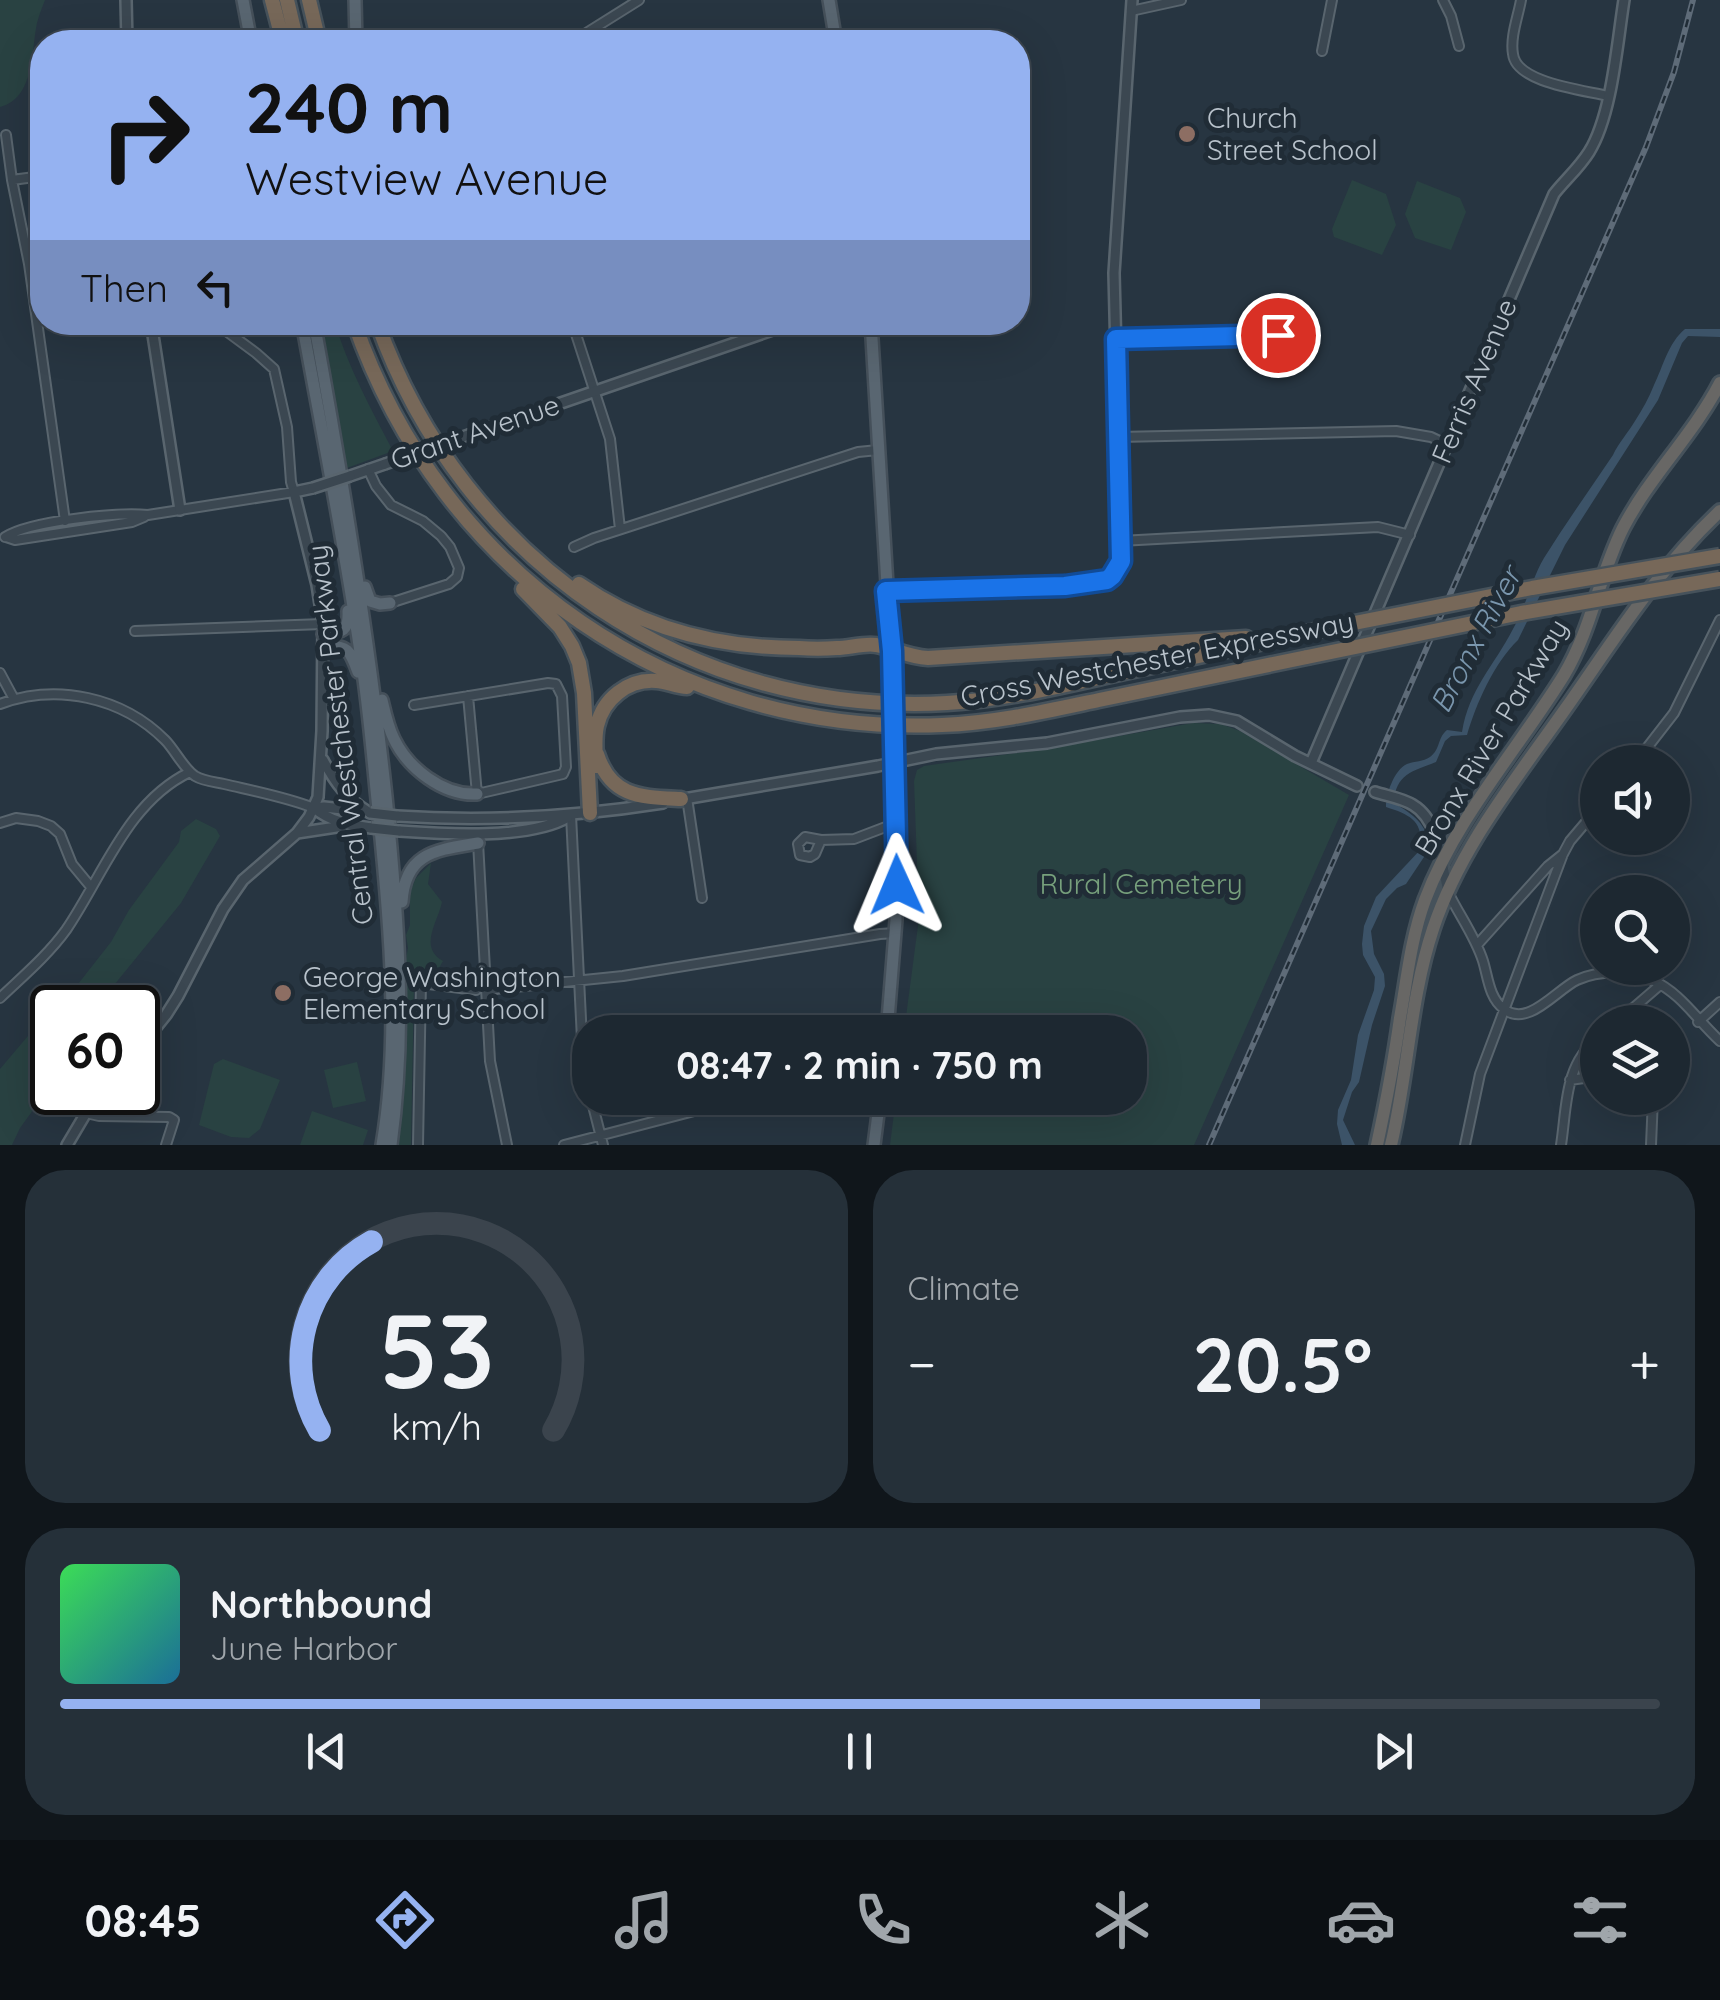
<!DOCTYPE html>
<html lang="en">
<head>
<meta charset="utf-8">
<style>
	:root { --surface:#1d2831; --page:#253039; --text:#f1f3f6; --muted:#a0a6ab; --line:#3b444d; --accent:#95b2f1 }
	body { margin:0; font-family:Quicksand,sans-serif; background:var(--page); color:var(--text); height:100vh; display:flex; flex-direction:column; font-size:38px; white-space:nowrap }
	* { box-sizing:border-box; margin:0 }
	p { font-size:32px; color:var(--muted) }
	.icon { flex:none; width:55px; height:55px; fill:none; stroke:currentColor; stroke-width:2; stroke-linecap:round; stroke-linejoin:round }
	.map { position:relative; height:1145px; overflow:hidden }
	.details { display:flex; flex-direction:column; gap:25px; padding:25px; background:#10161b; flex:1 }
	.details>* { flex:none }
	.banner { position:absolute; left:30px; top:30px; width:1000px; height:305px; border-radius:40px; box-shadow:0 10px 40px #0002,0 0 0 2px var(--line); background:#95b2f1; color:#111; overflow:hidden }
	.buttons { position:absolute; left:1580px; top:745px; display:grid; gap:20px }
	.buttons a { display:grid; place-items:center; width:110px; height:110px; border-radius:50%; background:var(--surface); box-shadow:0 10px 40px #0002,0 0 0 2px var(--line); font-size:50px }
	.speed { position:absolute; left:30px; top:985px; display:flex; gap:20px; font-size:50px; font-weight:700; text-align:center }
	.speed>* { display:grid; place-content:center; width:130px; height:130px; border-radius:50%; background:var(--surface); box-shadow:0 10px 40px #0002,0 0 0 2px var(--line); line-height:1 }
	.speed .limit { border:5px solid #111; border-radius:15px; background:#fff; color:#111 }
	.pin { position:absolute; display:grid; place-items:center; width:85px; height:85px; color:#fff; margin:-42px; border:5px solid #fff; border-radius:50%; box-shadow:0 2px 10px #0007 }
	.me { position:absolute; width:110px; margin:-55px; rotate:359deg; stroke-linejoin:round; filter:drop-shadow(0 0 8px #0008) }
	.turn { display:flex; align-items:center; gap:35px; height:210px; padding:0 50px; font-size:45px }
	.turn .icon { width:130px; height:130px; stroke-width:2.5 }
	.turn b { display:block; font-size:70px; line-height:85px }
	.then { display:flex; align-items:center; height:95px; padding:0 50px; background:#0003; gap:20px; font-size:38px }
	.big { font-size:75px; font-weight:700; line-height:1.1 }
	.details .tile { flex:1; display:flex; flex-direction:column; justify-content:center; gap:15px; min-width:0; padding:0 35px; border-radius:40px; background:var(--page) }
	.details .dial { align-items:center; gap:0 }
	.dial svg { height:260px; overflow:visible; fill:none; stroke:var(--line); stroke-width:7; stroke-linecap:round; text-anchor:middle }
	.dial text { fill:var(--text); stroke:none }
	.song { display:flex; align-items:center; gap:30px }
	.cover { width:120px; height:120px; border-radius:15px; background:linear-gradient(135deg,hsl(130 70% 55%),hsl(200 70% 35%)) }
	.played { height:10px; border-radius:5px; background:linear-gradient(90deg,var(--accent) 75%,var(--line) 75%) }
	.keys { display:flex; justify-content:space-around; direction:ltr }
	.heat { display:flex; justify-content:space-between; align-items:center; font-size:55px; direction:ltr }
	.details .tiles { flex:1; display:grid; gap:25px; grid-template-columns:1fr 1fr }
	.tile:last-child { grid-column:span 2 }
	.trip { position:absolute; left:572px; top:1015px; width:575px; height:100px; border-radius:40px; background:var(--surface); box-shadow:0 10px 40px #0002,0 0 0 2px var(--line); font-weight:700; line-height:100px; text-align:center }
	.menu { display:flex; height:160px; justify-content:space-around; align-items:center; background:#0c1014; color:var(--muted) }
	.menu .icon { width:70px; height:70px }
	.menu .active { color:var(--accent) }
	.menu b { font-size:45px; color:var(--text) }
	.map>svg:first-child { display:block }
</style>
</head>
<body>
<div class="map">
<svg width="1720" height="1145" viewBox="0 0 1720 1145">
	<rect width="100%" height="100%" fill="#273541"/>
	<path fill="#294242" d="M0 0H45C42 8 39 15 37 23 31 51 35 98 0 107Z
		M1352 180 1386 194 1396 225 1382 255 1334 237 1332 229Z
		M1417 181 1460 198 1466 212 1451 250 1415 238 1405 214Z
		M322 323H335C348 367 371 409 393 451L347 468Z
		M1193 723 1221 724 1240 731 1349 795 1194 1145H890L896 1098H1130V1032H904L919 918 914 781 917 770 924 766 1051 748Z
		M196 819 216 829 220 836 181 903 110 990 103 1007H60L111 942 129 910 179 842 181 831Z
		M431 863 428 884 442 902C438 922 418 947 443 961L439 968 417 979 414 985 411 1145H396L405 1083 402 1065 406 1044 404 1006 406 987 404 971 408 948 406 935 410 925V891L416 878Z
		M52 1015V1084L20 1128 12 1145H0V1069L33 1030Z
		M223 1059 280 1080 260 1129 249 1138 231 1137 199 1125 214 1064Z
		M357 1062 366 1101 333 1108 324 1070Z
		M312 1111 368 1130 363 1145H300Z"/>
	<path fill="#3c5368" d="M1685 329H1720V337L1688 336 1682 343 1658 400 1565 545 1518 640C1494 663 1476 704 1467 735L1451 736 1445 741 1436 762C1413 771 1395 774 1394 803 1414 815 1427 824 1430 848L1406 884 1397 888 1386 899 1371 931 1374 954 1384 974 1385 986 1372 1025 1359 1082 1352 1092 1343 1120 1355 1145H1342L1337 1124 1338 1110 1351 1080 1358 1035 1374 990 1375 977 1363 955 1362 944 1364 926 1376 897 1421 849C1423 821 1411 815 1386 807 1386 794 1394 770 1407 764 1415 761 1423 762 1430 757 1441 749 1437 738 1447 730L1462 732C1469 689 1494 666 1513 629 1526 607 1531 580 1544 558 1566 523 1590 489 1613 455 1619 442 1628 433 1635 421 1642 410 1649 398 1654 385 1663 367 1668 343 1685 329Z"/>
	<g fill="none" stroke-linecap="round" stroke-linejoin="round">
		<g stroke="#59656e" stroke-width="12">
			<path id="minor" d="M1443 0 1451 16 1459 46
				M1521 0C1518 17 1510 37 1513 54 1516 83 1584 90 1608 96
				M1131 11 1181 0
				M572 42 639 0
				M1322 51 1332 0
				M6 135 12 180 29 264 65 521
				M12 180 42 176
				M572 322 610 439 620 529
				M1116 339 1279 335
				M1118 437 1396 431 1431 437 1448 445
				M368 469 376 486 391 505 423 521 441 536 450 547 459 568 457 577 449 584 390 603
				M5 537C30 521 117 512 148 515L294 492 291 482 287 427 274 369 256 353 214 322
				M6 537 15 540 132 522 144 517
				M1120 541 1378 527 1410 535
				M574 547 594 538 858 452 878 450
				M135 631 323 624
				M0 673 14 699
				M0 704C57 683 122 697 165 740 175 750 183 768 195 776 203 781 215 782 224 784 254 791 286 797 314 808
				M414 705 548 683 556 684 562 696 566 767 563 774 477 794 468 696
				M1636 762 1674 713 1720 620
				M687 798 702 898
				M571 815 583 1060 590 1093
				M0 823 16 818 38 821 51 826 60 834 72 864 91 887
				M805 837 821 840 815 854 810 857 800 855 798 844Z
				M821 840 854 839 896 823
				M478 842 490 1061 507 1145
				M1448 892C1459 915 1475 936 1483 961 1488 977 1489 998 1504 1009 1528 1028 1556 990 1577 980 1599 970 1629 970 1652 980 1681 993 1697 1020 1720 1041
				M1477 945 1548 866 1563 854
				M486 990 623 976 880 934 895 933
				M0 998C22 977 48 955 66 930 103 876 127 802 190 772
				M1617 1022 1660 985
				M1698 1022 1720 1002
				M1570 1080 1598 1076
				M591 1098 603 1145
				M86 1113 99 1116 169 1117 174 1120 166 1145
				M418 1145 421 983 476 990
				M564 1145 744 1098
				M1465 1145 1480 1074 1563 854 1570 841 1598 808
				M1561 1145C1567 1106 1564 1065 1598 1038
				M1651 1145 1653 1098"/>
		</g>
		<g stroke="#59656e" stroke-width="14">
			<path id="tertiary" d="M126 0 127 42
				M151 322 180 510
				M471 434 796 322
				M350 476 385 464
				M886 591 1101 583C1113 578 1121 567 1121 554L1114 273 1132 0
				M323 760C335 783 348 800 370 813
				M1311 763 1554 194C1565 180 1579 168 1589 152 1612 115 1617 44 1624 0
				M1375 792C1387 796 1402 798 1413 805 1440 821 1441 864 1448 891
				M678 800 878 766 936 754 1047 743 1180 717 1209 715 1237 721 1295 756 1357 786
				M314 808C331 822 349 825 371 828
				M314 808 324 807 361 811
				M397 816C487 822 574 817 663 803
				M399 831C443 834 529 840 568 817
				M297 833 343 826
				M138 1050 166 1015 178 996 223 909 243 880 297 833 309 817 318 797 322 731 323 624 317 585 294 492 313 488
				M67 1145 86 1113 103 1092"/>
		</g>
		<g stroke="#45505a" stroke-width="16">
			<path id="primary" d="M243 0 251 42
				M355 0 356 42
				M829 0 836 42
				M302 322C322 432 344 542 360 652 369 707 373 763 379 819 390 926 400 1038 382 1145
				M314 322C343 480 369 637 386 796 398 913 407 1028 391 1145
				M871 322 893 683
				M365 587 370 601 380 604 390 603
				M323 634C342 632 349 632 348 611
				M323 646C348 645 350 650 358 672
				M382 700C385 713 388 727 394 739 408 768 443 796 477 794
				M402 902C405 852 437 850 478 843
				M887 1032 896 920 894 741
				M874 1145 880 1098"/>
		</g>
		<g stroke="#46525b" stroke-width="18">
			<path id="trunk" d="M1377 1145C1386 1103 1394 1061 1400 1018 1407 979 1411 938 1425 900 1456 818 1518 749 1564 675 1592 628 1599 576 1623 528 1650 476 1693 435 1720 383
				M1391 1145C1408 1074 1410 998 1433 929 1460 847 1517 778 1566 708 1614 640 1658 569 1720 511"/>
		</g>
		<g stroke="#46525b" stroke-width="19">
			<path id="motorway" d="M272 0 283 42
				M287 0 297 42
				M309 0 319 42
				M354 322C441 574 676 736 942 725 996 723 1047 711 1099 700 1169 686 1238 671 1307 657
				M377 322C462 563 693 717 947 703 1002 700 1057 687 1111 675 1180 660 1250 645 1319 630
				M579 584C644 629 720 648 799 648 811 649 824 649 837 648 849 648 864 643 876 645 894 649 909 657 928 658L1246 638
				M523 589 560 627 572 646 579 663 584 693 590 813
				M597 754C611 798 642 797 681 799
				M596 766C596 753 594 739 597 726 603 699 628 679 656 681 666 681 676 687 687 687"/>
		</g>
		<use href="#minor" stroke="#3b4751" stroke-width="8"/>
		<use href="#tertiary" stroke="#3b4751" stroke-width="9"/>
		<use href="#primary" stroke="#596671" stroke-width="11"/>
		<use href="#trunk" stroke="#686765" stroke-width="12"/>
		<use href="#motorway" stroke="#776859" stroke-width="14"/>
		<g stroke="#5e6b78" stroke-width="6">
			<path id="rail" d="M1209 1145 1646 147 1674 72 1693 0"/>
		</g>
		<use href="#rail" stroke="#202c36" stroke-width="2.5" stroke-dasharray="8" stroke-linecap="butt"/>
		<g stroke="#59656e" stroke-width="14" stroke-linecap="butt">
			<path id="tertiary-bridge" d="M385 464 471 434
				M313 488 350 476
				M370 813 397 816
				M371 828 399 831"/>
		</g>
		<g stroke="#45505a" stroke-width="16" stroke-linecap="butt">
			<path id="primary-bridge" d="M893 683 894 741"/>
		</g>
		<g stroke="#46525b" stroke-width="19" stroke-linecap="butt">
			<path id="motorway-bridge" d="M1319 630 1532 588 1720 556
				M1307 657 1521 613 1720 579"/>
		</g>
		<use href="#tertiary-bridge" stroke="#3b4751" stroke-width="9"/>
		<use href="#primary-bridge" stroke="#596671" stroke-width="11"/>
		<use href="#motorway-bridge" stroke="#776859" stroke-width="14"/>
	</g>
	<g fill="none" stroke-linecap="round" stroke-linejoin="round">
		<g stroke="#114b97" stroke-width="25">
			<path id="route" d="M897 885 892 651 886 591 1065 586 1107 580 1112 576 1121 561 1116 339 1278 335"/>
		</g>
		<use href="#route" stroke="#1a73e8" stroke-width="18"/>
	</g>
	<g fill="#8d6e63" stroke="#202c36" stroke-width="4">
		<circle cx="1187" cy="134" r="10"/>
		<circle cx="283" cy="993" r="10"/>
	</g>
	<g text-anchor="middle" stroke-width="10" stroke-linejoin="round" paint-order="stroke">
		<g font-size="28" fill="#b8c2cb" stroke="#202c36" text-anchor="start">
			<text x="1207" y="128">Church<tspan x="1207" dy="32">Street School</tspan></text>
			<text x="303" y="987">George Washington<tspan x="303" dy="32">Elementary School</tspan></text>
		</g>
		<g font-size="28" fill="#b8c2cb" stroke="#202c36">
			<text transform="translate(1474 381) rotate(-67)" y="10">Ferris Avenue</text>
			<text transform="translate(475 432) rotate(-19)" y="10">Grant Avenue</text>
			<text transform="translate(1157 659) rotate(-11)" y="10">Cross Westchester Expressway</text>
			<text transform="translate(340 735) rotate(-97)" y="10">Central Westchester Parkway</text>
			<text transform="translate(1491 737) rotate(-59)" y="10">Bronx River Parkway</text>
		</g>
		<g font-size="28" fill="#77a07c" stroke="#202c36">
			<text x="1141" y="894">Rural Cemetery</text>
		</g>
		<g font-size="30" font-style="italic" fill="#7a96ad" stroke="#202c36">
			<text transform="translate(1476 640) rotate(-62)" y="10">Bronx River</text>
		</g>
	</g>
</svg>
<div class="buttons">
<a><svg class="icon" aria-label="sound" viewBox="0 0 24 24"><path d="M4 9h4l5-4v14l-5-4H4zM17 9q2 3 0 6"/></svg></a>
<a><svg class="icon" aria-label="search" viewBox="0 0 24 24"><circle cx="10" cy="10" r="6"/><path d="M15 15l6 6"/></svg></a>
<a><svg class="icon" aria-label="layers" viewBox="0 0 24 24"><path d="M12 4l9 5-9 5-9-5zM3 14l9 5 9-5"/></svg></a>
</div>
<div class="speed"><div class="limit">60</div></div>
<div class="pin" style="left:1278px;top:335px;background:#d93025"><svg class="icon" aria-label="arrive" viewBox="0 0 24 24"><path d="M6 21V4h12l-3 4 3 4H6"/></svg></div>
<svg class="me" style="left:897px;top:885px" viewBox="-20 -20 40 40"><path d="M0-17L14 15 0 8-14 15z" fill="#1a73e8" stroke="#fff" stroke-width="4"/></svg>
<div class="trip">08:47 · 2 min · 750 m</div>
<div class="banner">
<div class="turn"><svg class="icon" aria-label="right" viewBox="0 0 24 24"><path d="M7 20v-9h11M14 6l5 5-5 5"/></svg><div><b>240 m</b>Westview Avenue</div></div>
<div class="then">Then<svg class="icon" aria-label="left" viewBox="0 0 24 24"><path d="M17 20v-9H6M10 6l-5 5 5 5"/></svg></div>
</div>
</div>
<section class="details">
<div class="tiles">
<div class="tile dial"><svg viewBox="0 0 100 80">
<path d="M14 69A42 42 0 1 1 86 69"/>
<path d="M14 69A42 42 0 0 1 30 11" stroke="#95b2f1"/>
<text x="50" y="56" font-size="32" font-weight="700">53</text>
<text x="50" y="72" font-size="11">km/h</text>
</svg></div>
<div class="tile"><p>Climate</p>
<div class="heat"><a>−</a><b class="big">20.5°</b><a>+</a></div>
</div>
<div class="tile">
<div class="song"><i class="cover"></i><div><b>Northbound</b><p>June Harbor</p></div></div>
<div class="played"></div>
<div class="keys"><svg class="icon" aria-label="previous" viewBox="0 0 24 24"><path d="M18 5L8 12l10 7zM5 5v14"/></svg><svg class="icon" aria-label="pause" viewBox="0 0 24 24"><path d="M8 5v14M16 5v14"/></svg><svg class="icon" aria-label="next" viewBox="0 0 24 24"><path d="M6 5l10 7-10 7zM19 5v14"/></svg></div>
</div>
</div>
</section>
<nav class="menu">
<b>08:45</b>
<svg class="icon active" aria-label="directions" viewBox="0 0 24 24"><path d="M12 3l9 9-9 9-9-9zM9 14v-3h6M13 9l2 2-2 2"/></svg>
<svg class="icon" aria-label="music" viewBox="0 0 24 24"><path d="M9 18V5l10-2v13"/><circle cx="6" cy="18" r="3"/><circle cx="16" cy="16" r="3"/></svg>
<svg class="icon" aria-label="phone" viewBox="0 0 24 24"><path d="M5 4h4l2 5-3 2q2 4 5 5l2-3 5 2v4C11 20 4 13 5 4z"/></svg>
<svg class="icon" aria-label="climate" viewBox="0 0 24 24"><path d="M12 3v18M4 7l16 10M4 17L20 7"/></svg>
<svg class="icon" aria-label="car" viewBox="0 0 24 24"><path d="M5 17H2v-5l4-1 3-4h7l3 4 3 1v5h-3M9 17h6M6 11h13"/><circle cx="7" cy="17" r="2"/><circle cx="17" cy="17" r="2"/></svg>
<svg class="icon" aria-label="filters" viewBox="0 0 24 24"><path d="M4 7h16M4 17h16"/><circle cx="9" cy="7" r="2"/><circle cx="15" cy="17" r="2"/></svg>
</nav>
</body>
</html>
